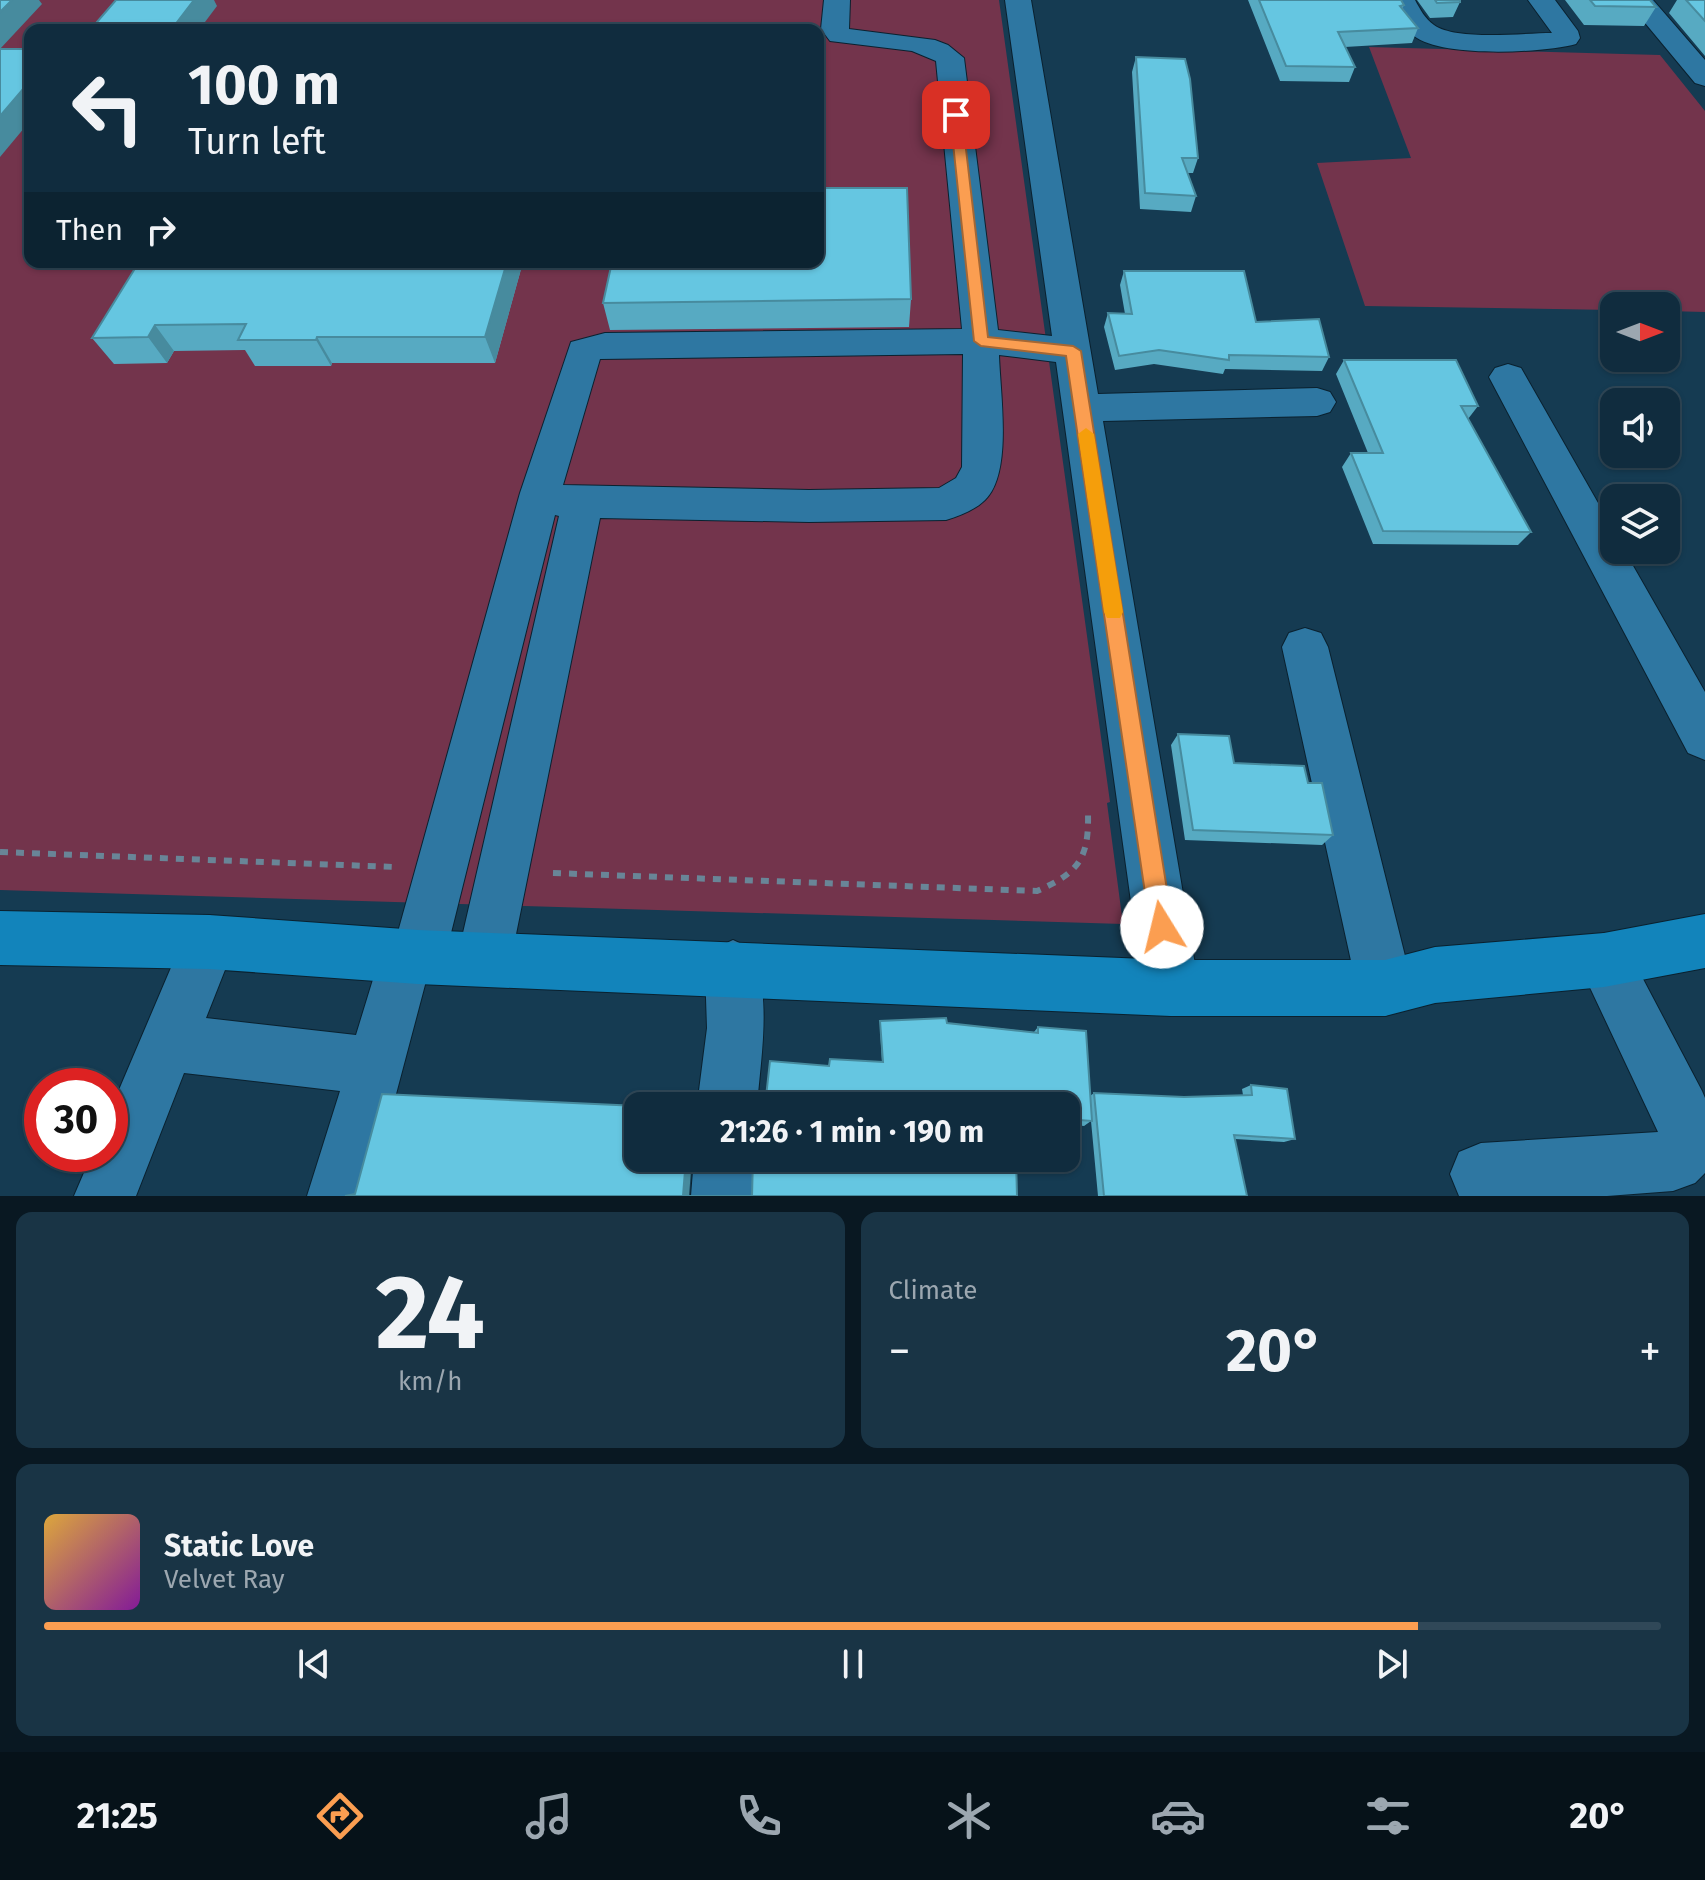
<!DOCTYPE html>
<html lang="en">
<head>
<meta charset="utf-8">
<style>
	:root { --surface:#102c3e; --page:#193445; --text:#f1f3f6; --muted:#9ca7b0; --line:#304858; --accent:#fb9e51 }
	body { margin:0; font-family:"Fira Sans",sans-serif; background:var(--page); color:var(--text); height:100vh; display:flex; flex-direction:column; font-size:30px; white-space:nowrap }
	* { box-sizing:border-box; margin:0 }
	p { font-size:26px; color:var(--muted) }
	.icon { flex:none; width:44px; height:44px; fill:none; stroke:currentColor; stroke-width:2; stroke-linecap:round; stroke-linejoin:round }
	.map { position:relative; height:1196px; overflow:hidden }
	.details { display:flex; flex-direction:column; gap:16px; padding:16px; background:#091822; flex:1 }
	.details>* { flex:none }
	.guide { position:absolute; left:24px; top:24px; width:800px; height:244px; border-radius:16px; box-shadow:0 2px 6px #0004,0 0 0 2px var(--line); background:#102c3e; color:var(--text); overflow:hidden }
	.needle { width:52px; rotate:90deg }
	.buttons { position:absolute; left:1600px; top:292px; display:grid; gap:16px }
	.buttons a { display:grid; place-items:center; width:80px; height:80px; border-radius:16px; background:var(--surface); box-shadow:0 2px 6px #0004,0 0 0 2px var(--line); font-size:40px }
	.speed { position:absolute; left:24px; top:1068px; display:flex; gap:16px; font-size:40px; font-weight:700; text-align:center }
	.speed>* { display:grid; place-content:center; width:104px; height:104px; border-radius:50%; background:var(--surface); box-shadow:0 2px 6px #0004,0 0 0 2px var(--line); line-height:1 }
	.speed .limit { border:12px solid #d22; background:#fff; color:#111 }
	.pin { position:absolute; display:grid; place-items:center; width:68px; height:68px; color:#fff; margin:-34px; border-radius:16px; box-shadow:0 4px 12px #0006 }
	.me { position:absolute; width:88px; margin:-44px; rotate:351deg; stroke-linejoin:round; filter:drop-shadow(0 0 6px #0008) }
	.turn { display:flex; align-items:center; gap:28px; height:168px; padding:0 32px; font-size:36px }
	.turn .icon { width:104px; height:104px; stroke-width:2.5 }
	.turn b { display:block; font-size:56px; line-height:68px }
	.then { display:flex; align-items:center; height:76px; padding:0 32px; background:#0003; gap:16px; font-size:30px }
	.big { font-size:60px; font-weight:700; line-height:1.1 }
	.details .card { flex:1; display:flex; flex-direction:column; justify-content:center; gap:12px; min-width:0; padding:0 28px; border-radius:16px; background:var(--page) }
	.details .dial { align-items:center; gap:0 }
	.dial b { font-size:104px; line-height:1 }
	.song { display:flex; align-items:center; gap:24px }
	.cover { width:96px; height:96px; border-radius:12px; background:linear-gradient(135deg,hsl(40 70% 55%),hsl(290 70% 35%)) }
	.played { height:8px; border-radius:4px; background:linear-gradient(90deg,var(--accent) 85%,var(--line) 85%) }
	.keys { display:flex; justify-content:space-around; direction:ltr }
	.heat { display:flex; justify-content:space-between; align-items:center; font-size:44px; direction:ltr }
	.details .tiles { flex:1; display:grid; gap:16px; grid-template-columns:1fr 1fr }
	.card:last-child { grid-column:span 2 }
	.trip { position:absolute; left:624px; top:1092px; width:456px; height:80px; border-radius:16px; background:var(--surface); box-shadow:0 2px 6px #0004,0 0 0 2px var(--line); font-weight:700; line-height:80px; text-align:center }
	.menu { display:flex; height:128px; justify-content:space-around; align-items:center; background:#061219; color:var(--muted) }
	.menu .icon { width:56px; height:56px }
	.menu .current { color:var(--accent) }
	.menu b { font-size:36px; color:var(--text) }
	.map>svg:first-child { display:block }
</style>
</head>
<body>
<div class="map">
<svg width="1705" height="1196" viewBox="0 0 1705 1196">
	<rect width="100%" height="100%" fill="#153b52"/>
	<path fill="#73344c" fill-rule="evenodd" d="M0 0H999L1110 802 1107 803 1123 924 0 890ZM30 30H818V262H30Z
		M1369 47 1660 55 1705 111V312L1666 311V306H1614V310L1365 306 1317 163 1411 158Z"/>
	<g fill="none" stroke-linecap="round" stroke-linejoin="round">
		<g stroke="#0a212f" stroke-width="2">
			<path id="minor" d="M824 0H850L849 29 935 40 948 45 964 58 998 330 1052 336 1005 0H1031L1098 394 1317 388 1330 392 1336 402 1330 412 1317 416 1103 421 1199 988 1191 1008 1171 1016 1151 1008 1143 988 1056 362 999 355C1000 393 1013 473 985 500 975 510 959 516 946 520L809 522 600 518 511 959 503 978 484 986 465 978 457 959 559 516 555 515 445 957 437 976 426 981 369 1196H307L340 1091 184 1073 136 1196H74L92 1154H110V1111L190 923 209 915 228 923 236 942 206 1018 356 1035 386 937 398 932 520 493 571 342 605 333 962 329 936 61 912 51 830 41 821 29ZM963 354 962 467 956 478 939 488 809 490 563 485 600 359Z
				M1389 0H1415C1420 9 1425 19 1434 25 1456 41 1524 33 1552 33L1528 0H1555L1578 31 1580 38 1576 44C1543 53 1442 58 1414 36 1403 27 1396 12 1389 0Z
				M1626 0H1653L1705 60V86L1695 83Z
				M1508 364 1521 368 1614 531V550H1624L1705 692V760L1688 753 1489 377 1495 368Z
				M1305 628 1321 633 1328 647 1413 988 1405 1008 1385 1016 1365 1008 1357 988 1282 647 1289 633Z
				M1604 933 1623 941 1702 1091 1705 1098V1173L1695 1183 1673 1191 1607 1196H1459L1450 1174 1459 1152 1481 1143 1658 1132 1577 960 1585 941Z
				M733 940 752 949C772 997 761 1055 757 1106H697L707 1028 705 968 714 949Z
				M694 1158H754L753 1196H691Z"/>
		</g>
		<g stroke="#0a212f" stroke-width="2">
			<path id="major" d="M0 911 209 915 418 930 1171 960H1385L1435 947 1604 933 1705 914V968L1604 987 1435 1003 1385 1016H1171L418 984 209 969 0 965Z"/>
		</g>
		<path stroke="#698597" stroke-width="6" stroke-dasharray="8 8" stroke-linecap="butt" d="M0 852 395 867
			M553 873 1037 891C1078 873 1089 859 1088 814"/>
		<use href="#minor" fill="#2e77a2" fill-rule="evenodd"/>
		<use href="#major" fill="#1284bb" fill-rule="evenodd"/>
	</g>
	<path fill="#57aac2" d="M1248 0H1401L1404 5 1402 9 1418 28 1412 43 1345 47 1355 67 1349 82 1280 81Z
		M1417 0H1460V2L1453 17 1430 18Z
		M1565 0H1650L1656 7 1644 26 1584 25Z
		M1677 0H1705V56L1669 13Z
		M1136 57 1198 158 1193 173H1187L1196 196 1191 212 1140 209 1132 72Z
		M139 262H523L495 363H332L331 366H255L245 350 174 351 167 363 114 364 92 338Z
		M1124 271 1256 322 1329 357 1322 371 1225 369 1223 374 1154 364 1115 370 1104 327 1108 313 1125 314 1120 285Z
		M911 299 909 327 610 330 603 303Z
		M1344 360 1478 406 1468 419 1531 532 1518 545 1373 544 1342 467 1351 453H1368L1336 374Z
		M1178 734 1234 763 1308 783 1333 835 1322 845 1185 840 1171 745Z
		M880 1021 947 1023 1034 1032 1038 1027 1090 1096 1094 1093 1184 1097 1243 1095 1242 1089 1251 1085 1295 1139 1284 1142 1235 1139 1247 1196H1098L1091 1121 1084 1126 1066 1124V1106L829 1066 882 1062 880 1029Z"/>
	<path fill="#478b9e" d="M12 0H39L42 4 0 49V12Z
		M194 0H214L217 6 199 30H171Z
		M30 81V121L0 157V116Z
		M507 262H523L495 363 485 337Z
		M155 325 174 351 167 363 148 337Z
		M317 337 332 363 331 366 316 340Z
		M686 1158H692L689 1196H683Z"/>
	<path fill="#65c6e1" stroke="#478b9e" stroke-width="2" d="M0 0H12L0 12Z
		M116 0H194L171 30H90Z
		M1259 0H1401L1404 5 1400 6 1418 28 1338 32 1355 67 1286 66Z
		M1435 0H1460V2L1437 3Z
		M1590 0H1650L1656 7 1595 6Z
		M1686 0H1705V21Z
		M0 49H30V81L0 116Z
		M1136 57 1185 59 1190 79 1198 158H1182L1196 196 1145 193Z
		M818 188H907L911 299 603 303 612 262H818Z
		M139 262H507L485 337H317L316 340H238L246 324 155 325 148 337 92 338Z
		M1124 271H1244L1256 322 1319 319 1329 357 1229 355V360L1159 350 1119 356 1108 313 1132 314Z
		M1344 360H1456L1478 406H1461L1531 532 1383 531 1351 453H1383Z
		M1178 734 1229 736 1234 763 1304 766 1308 783H1322L1333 835 1193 830Z
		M946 1018 947 1023 1038 1033V1027L1086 1031 1092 1121 1066 1119V1106H765L770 1061 829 1066 830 1059 883 1062 880 1021Z
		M1251 1085 1287 1089 1295 1139 1234 1135 1247 1196H1104L1094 1093 1184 1097 1252 1095Z
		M382 1094 638 1106V1158H686L683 1196H752L753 1158H1016L1017 1196H345L355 1194Z"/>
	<path fill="#fb9e51" stroke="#a36735" stroke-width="2" d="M956 111 962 115 988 337 1073 346 1081 351 1173 927 1169 934 1162 938 1154 934 1150 927 1066 356 981 346 974 341 950 115Z"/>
	<path fill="#f59e0b" d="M1086 428 1094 434 1123 612 1120 618H1107L1104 612 1078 434Z"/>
</svg>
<div class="buttons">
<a><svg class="needle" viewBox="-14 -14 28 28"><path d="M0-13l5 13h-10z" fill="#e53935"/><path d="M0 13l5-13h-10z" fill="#9ca7b0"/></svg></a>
<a><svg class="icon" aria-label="sound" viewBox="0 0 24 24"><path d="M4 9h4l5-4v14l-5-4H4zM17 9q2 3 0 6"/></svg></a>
<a><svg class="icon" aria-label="layers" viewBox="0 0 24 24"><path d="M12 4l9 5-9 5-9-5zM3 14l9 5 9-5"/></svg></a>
</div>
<div class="speed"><div class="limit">30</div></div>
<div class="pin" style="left:956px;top:115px;background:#d93025"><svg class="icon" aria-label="arrive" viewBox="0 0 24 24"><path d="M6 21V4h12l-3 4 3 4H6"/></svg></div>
<svg class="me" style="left:1162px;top:927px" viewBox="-20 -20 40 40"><circle r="19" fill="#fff"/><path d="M0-13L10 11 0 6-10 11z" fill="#fb9e51"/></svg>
<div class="trip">21:26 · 1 min · 190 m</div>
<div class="guide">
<div class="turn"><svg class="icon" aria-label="left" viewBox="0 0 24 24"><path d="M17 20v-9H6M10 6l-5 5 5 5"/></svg><div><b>100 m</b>Turn left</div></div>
<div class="then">Then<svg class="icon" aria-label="right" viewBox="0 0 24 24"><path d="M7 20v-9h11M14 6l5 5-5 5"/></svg></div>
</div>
</div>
<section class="details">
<div class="tiles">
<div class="card dial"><b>24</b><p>km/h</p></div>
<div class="card"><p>Climate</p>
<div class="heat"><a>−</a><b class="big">20°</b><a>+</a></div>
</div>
<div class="card">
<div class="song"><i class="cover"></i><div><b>Static Love</b><p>Velvet Ray</p></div></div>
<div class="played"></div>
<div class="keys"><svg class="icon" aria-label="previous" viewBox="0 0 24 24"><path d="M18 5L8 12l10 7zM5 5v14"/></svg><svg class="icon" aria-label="pause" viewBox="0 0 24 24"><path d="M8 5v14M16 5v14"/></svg><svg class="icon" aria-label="next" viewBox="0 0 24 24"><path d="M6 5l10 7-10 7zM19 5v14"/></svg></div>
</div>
</div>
</section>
<nav class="menu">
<b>21:25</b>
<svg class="icon current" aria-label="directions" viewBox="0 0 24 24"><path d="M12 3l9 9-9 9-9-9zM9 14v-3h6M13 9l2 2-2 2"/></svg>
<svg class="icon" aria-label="music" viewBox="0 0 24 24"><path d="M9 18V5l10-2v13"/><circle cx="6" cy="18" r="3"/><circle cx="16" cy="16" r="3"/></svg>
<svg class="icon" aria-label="phone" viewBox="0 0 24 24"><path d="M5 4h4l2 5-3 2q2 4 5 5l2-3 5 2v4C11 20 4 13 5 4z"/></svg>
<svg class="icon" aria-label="climate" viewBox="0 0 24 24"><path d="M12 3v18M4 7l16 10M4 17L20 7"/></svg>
<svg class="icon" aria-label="car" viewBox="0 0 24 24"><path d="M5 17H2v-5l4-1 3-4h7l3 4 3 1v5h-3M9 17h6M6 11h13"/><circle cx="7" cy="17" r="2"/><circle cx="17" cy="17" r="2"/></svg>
<svg class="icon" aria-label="filters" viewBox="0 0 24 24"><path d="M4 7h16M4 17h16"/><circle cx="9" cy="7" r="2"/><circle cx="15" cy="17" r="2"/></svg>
<b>20°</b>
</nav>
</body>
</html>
